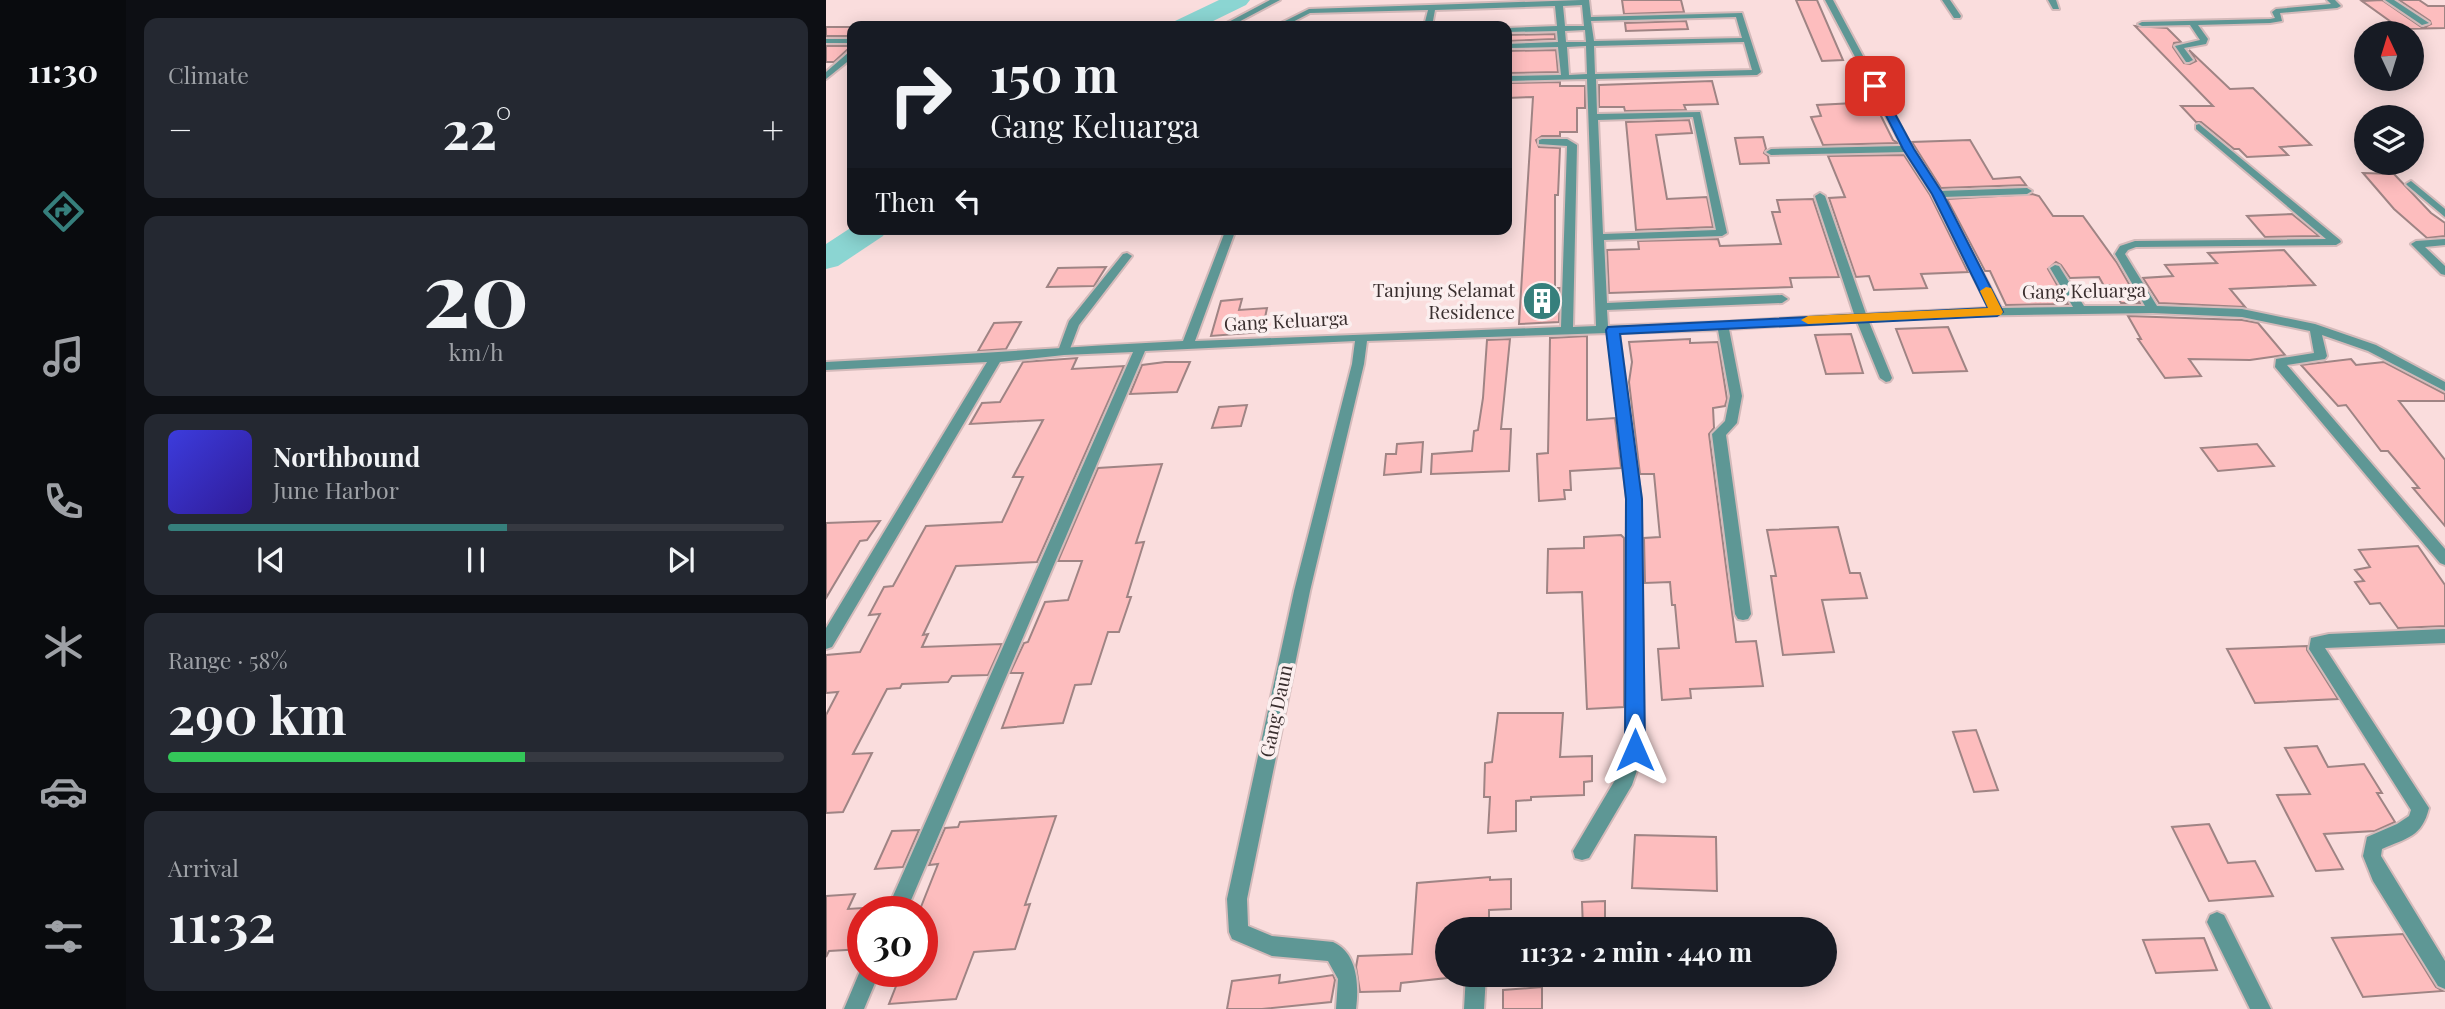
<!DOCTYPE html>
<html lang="en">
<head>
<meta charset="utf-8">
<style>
	:root { --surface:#171b24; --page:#242831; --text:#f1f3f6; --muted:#9ea1a6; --line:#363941; --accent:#367f7c }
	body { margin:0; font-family:"Playfair Display",serif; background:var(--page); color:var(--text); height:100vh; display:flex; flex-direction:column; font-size:26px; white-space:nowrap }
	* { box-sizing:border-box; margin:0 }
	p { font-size:23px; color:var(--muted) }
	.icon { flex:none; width:38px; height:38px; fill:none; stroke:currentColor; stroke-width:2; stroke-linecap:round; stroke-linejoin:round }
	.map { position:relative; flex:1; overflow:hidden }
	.sheet { display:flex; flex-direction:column; gap:18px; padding:18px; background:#0d0f14; width:700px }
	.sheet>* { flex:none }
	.banner { position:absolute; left:21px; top:21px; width:665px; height:214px; border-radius:14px; box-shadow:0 4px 18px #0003; background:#171b24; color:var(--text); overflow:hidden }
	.needle { width:46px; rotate:356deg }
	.fabs { position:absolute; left:1528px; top:21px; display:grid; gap:14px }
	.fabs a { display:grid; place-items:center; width:70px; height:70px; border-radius:50%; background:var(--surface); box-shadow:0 4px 18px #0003; font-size:35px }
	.speed { position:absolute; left:21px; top:896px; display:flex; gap:14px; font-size:35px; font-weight:700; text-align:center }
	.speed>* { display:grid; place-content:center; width:91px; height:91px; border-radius:50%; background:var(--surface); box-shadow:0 4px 18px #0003; line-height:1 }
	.speed .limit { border:10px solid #d22; background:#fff; color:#111 }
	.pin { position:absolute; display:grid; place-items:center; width:60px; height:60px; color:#fff; margin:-30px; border-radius:14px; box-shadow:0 4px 10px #0006 }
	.me { position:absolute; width:77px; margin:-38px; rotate:0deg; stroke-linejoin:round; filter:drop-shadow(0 0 5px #0008) }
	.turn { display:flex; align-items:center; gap:24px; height:147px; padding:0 28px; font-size:32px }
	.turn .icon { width:91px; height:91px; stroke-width:2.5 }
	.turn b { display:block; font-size:49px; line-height:60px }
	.then { display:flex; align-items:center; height:66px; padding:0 28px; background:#0003; gap:14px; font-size:26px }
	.big { font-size:52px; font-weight:700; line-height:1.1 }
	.sheet .card { flex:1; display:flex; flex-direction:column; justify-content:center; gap:10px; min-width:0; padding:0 24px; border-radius:14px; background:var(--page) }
	.sheet .dial { align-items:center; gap:0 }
	.dial b { font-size:91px; line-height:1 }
	.song { display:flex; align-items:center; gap:21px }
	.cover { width:84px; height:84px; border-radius:10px; background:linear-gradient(135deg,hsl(240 70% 55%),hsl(250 70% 35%)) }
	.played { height:7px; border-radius:4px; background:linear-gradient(90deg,var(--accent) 55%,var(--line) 55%) }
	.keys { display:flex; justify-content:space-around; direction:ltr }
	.heat { display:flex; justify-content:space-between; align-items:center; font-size:38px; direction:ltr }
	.charge { height:10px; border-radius:5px; background:linear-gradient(90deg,#34c759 58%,var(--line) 0) }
	.trip { position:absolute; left:609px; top:917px; width:402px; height:70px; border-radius:35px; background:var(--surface); box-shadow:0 4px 18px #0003; font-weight:700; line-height:70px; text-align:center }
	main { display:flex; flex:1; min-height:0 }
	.tabs { display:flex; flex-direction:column; width:126px; justify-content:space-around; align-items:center; background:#090b0e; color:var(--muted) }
	.tabs .icon { width:49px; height:49px }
	.tabs .current { color:var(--accent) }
	.tabs b { font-size:32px; color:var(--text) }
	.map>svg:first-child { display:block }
</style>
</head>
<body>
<main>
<nav class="tabs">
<b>11:30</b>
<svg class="icon current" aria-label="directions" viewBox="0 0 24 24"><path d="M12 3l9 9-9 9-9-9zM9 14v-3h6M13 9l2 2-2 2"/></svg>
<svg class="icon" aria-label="music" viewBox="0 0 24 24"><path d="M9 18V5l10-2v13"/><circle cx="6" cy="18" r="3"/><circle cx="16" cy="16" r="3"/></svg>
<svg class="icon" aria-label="phone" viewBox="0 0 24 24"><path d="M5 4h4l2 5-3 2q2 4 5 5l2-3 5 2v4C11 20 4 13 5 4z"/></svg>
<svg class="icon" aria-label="climate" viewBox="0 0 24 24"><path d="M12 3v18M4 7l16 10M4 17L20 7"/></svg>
<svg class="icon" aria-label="car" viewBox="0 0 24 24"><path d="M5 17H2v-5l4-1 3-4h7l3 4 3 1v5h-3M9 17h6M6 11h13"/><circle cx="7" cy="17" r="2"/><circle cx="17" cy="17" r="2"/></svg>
<svg class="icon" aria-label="filters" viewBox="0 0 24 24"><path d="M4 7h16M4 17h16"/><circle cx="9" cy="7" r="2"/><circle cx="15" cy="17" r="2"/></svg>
</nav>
<section class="sheet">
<div class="card"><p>Climate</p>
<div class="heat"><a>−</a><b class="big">22°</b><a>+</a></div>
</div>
<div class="card dial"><b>20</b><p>km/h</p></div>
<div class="card">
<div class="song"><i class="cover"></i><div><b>Northbound</b><p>June Harbor</p></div></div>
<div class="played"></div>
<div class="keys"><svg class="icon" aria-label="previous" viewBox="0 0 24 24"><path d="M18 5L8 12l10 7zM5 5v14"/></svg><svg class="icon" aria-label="pause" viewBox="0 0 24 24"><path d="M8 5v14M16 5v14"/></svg><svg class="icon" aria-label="next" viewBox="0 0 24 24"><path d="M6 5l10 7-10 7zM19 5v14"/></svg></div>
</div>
<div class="card"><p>Range · 58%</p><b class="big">290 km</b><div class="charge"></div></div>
<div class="card"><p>Arrival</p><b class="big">11:32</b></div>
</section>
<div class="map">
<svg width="1619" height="1009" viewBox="0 0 1619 1009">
	<rect width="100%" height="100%" fill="#fadddd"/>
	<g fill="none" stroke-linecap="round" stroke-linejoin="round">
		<path fill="#8bd5d2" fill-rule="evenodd" d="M393 0H424L420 5 377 26H346L349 21Z
			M26 227V229H61L57 236 12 266 0 269V244Z"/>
	</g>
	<path fill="#fdbdbe" stroke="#9f8484" stroke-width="2" d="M796 0H855L858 12 798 14Z
		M970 0H991L1017 60 996 61Z
		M1556 0 1597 28 1605 24 1604 21 1573 0H1593L1602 6H1619V28L1575 29 1536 1Z
		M860 21 862 29 800 31 799 23Z
		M1309 26 1341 28 1355 42 1348 43 1347 47 1358 63 1364 64 1370 61 1363 50 1404 89 1427 88 1485 145 1454 147 1462 155 1421 157 1413 149H1408L1375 122H1370L1355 106H1387Z
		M0 27H26V36H0Z
		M729 34V39L681 41V35Z
		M0 46H26V49L21 50 8 62H0Z
		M730 50 732 72 681 73V51Z
		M886 81 892 104 858 105 860 110 799 111 798 107H773V85Z
		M734 82V86H759V108H751V132H734V136H716L710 140 713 147 734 148 732 195H729V288H734L733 322 693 324 707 97 681 98V83Z
		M1048 102 1067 140 1072 143 997 145 985 117 995 116 991 105Z
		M863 120 866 133 830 135 841 199 881 197 887 227 810 230 800 122Z
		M937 137 940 149 938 153 942 156 943 163 914 164 909 138Z
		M1144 140 1167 179 1194 177 1200 185 1115 188 1086 142Z
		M1078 155 1104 195 1142 272 1095 274 1101 288 1048 290 1043 276 1030 277 1003 198 1019 197 1002 156Z
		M1537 173 1568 174 1605 213 1619 223V236L1601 238 1568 209Z
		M1206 194 1213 196 1227 216H1257L1291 263 1314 303H1295L1285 285 1278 286 1273 277 1244 278 1235 265 1230 262 1222 269 1242 304 1180 305 1164 271H1159L1121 199Z
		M987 199 1013 277 964 278 966 287 783 293 781 250 813 249 812 241 892 239 894 246 955 244 946 212H954L951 200Z
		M1466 214 1493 236 1439 237 1421 216Z
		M1458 250 1489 285 1404 289 1419 307 1333 303 1317 278 1347 276 1339 265 1391 263 1382 253Z
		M280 267 268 286 221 287 232 268Z
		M416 299 413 310 441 308 436 332 385 336 395 301Z
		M1302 316 1416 320 1432 323 1459 355 1424 360 1363 359 1375 376 1339 378 1312 339H1315Z
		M195 322 180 349 152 351 168 323Z
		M1122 327 1141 371 1087 373 1070 329Z
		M1025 334 1037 373 1000 374 989 335Z
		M761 336V420L789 418 795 468 744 471 745 490H738L739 499 713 501 711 454 722 453 724 338Z
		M684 339 675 429H685L683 471 605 474 606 454 646 451 648 431 652 430 657 398 661 340Z
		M864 339V343L892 342 901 399 899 406 887 408 888 428 883 434 901 574 910 642 930 641 937 686 864 689 865 698 836 700 832 649 853 648 849 605H846L844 582 819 583 818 538 834 537 828 474H814L803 382 806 362 803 342Z
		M251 358 246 369 298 366 211 562 130 566 97 635 102 634 96 647 176 644 162 675 126 676 122 682 76 684 74 688 61 689 27 754 46 753 17 812 0 813V715L12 692 0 693V655L34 652 54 614 43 615 58 587 67 586 100 526 176 522 197 477H187L217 420 144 424 156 403 174 402 197 362Z
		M1525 359 1530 365 1558 362 1619 394V401H1573L1619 460V526L1587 488H1593L1562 451H1555L1520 405 1512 406 1475 365Z
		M339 362H364L351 392 304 394 316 365Z
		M421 405 415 426 386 428 393 407Z
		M597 442 595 472 558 475 560 454H570L571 444Z
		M1431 444 1448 466 1392 471 1375 448Z
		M336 464 310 543 318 542 301 597H305L293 632H282L265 684 249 685 237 723 176 728 197 673H184L198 643 202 642 219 602 242 600 256 561H232L272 468Z
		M54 521 41 540 34 541 0 598V523Z
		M1012 527 1024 573H1034L1041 598 996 600 1008 652 957 655 945 576H950L941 530Z
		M795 535 798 538V707L761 709 756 592 721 593 722 549 758 548V537Z
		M1592 546 1619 585V626L1572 628 1554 603 1544 604 1529 582 1538 581 1529 570 1544 567 1533 550Z
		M1481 646V650L1512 699 1429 703 1401 649Z
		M672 713H737L734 757 766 756V781L758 782V795L705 797V800L690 801V831L662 833 664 797H658L659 763 666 762Z
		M1150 730 1172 790 1148 792 1127 732Z
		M1491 746 1502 767 1538 764 1556 793H1551L1569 822 1549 831 1498 834 1517 869 1490 871 1451 795 1484 794 1459 748Z
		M230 816 199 905 204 904 189 949 148 952 130 999 63 1004 76 971H96V912H93L112 864 103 865 119 828 132 827 134 822Z
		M1383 824 1402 863 1429 861 1447 896 1383 901 1346 827Z
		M93 830 77 867 49 869 66 831Z
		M809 835 890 837 891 891 806 888Z
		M664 877V880L685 879V909L663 910V925L621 928V978L575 983 574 991 534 992 530 967 532 956 586 954 591 883Z
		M29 894 22 909 37 908V949L3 951 0 957V896Z
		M779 901V929H757L756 902Z
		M1577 934 1610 987 1617 991 1537 997 1506 938Z
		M1378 938 1391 970 1330 973 1317 940Z
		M454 975 453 983 507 975 509 980 505 1002 436 1009H401L406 981Z
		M716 987V1009H677V990Z"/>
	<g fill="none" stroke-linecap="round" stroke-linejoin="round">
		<g stroke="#d4baba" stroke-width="4">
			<path id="service" d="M1116 0H1124L1135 16 1134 18H1128Z
				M301 253 306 256 253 325 242 354H234L232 351 243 321 297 254Z
				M1035 313 1041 317 1066 378 1064 381 1060 382 1054 378 1029 317Z"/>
		</g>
		<g stroke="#d4baba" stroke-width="4">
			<path id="minor" d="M444 0H454L405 26H395Z
				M755 0H763L765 17 916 13 935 72 931 75 770 79 771 114 874 112 901 233 896 236 778 240 781 303 956 295 962 299 956 303 781 310 782 326 897 322 1028 314 989 196 994 193 999 196 1040 314 1163 308 1106 194 1079 152 945 155 940 152 945 149 1076 146 999 0H1007L1087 149 1114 191 1201 188 1206 191 1201 194 1117 197 1175 308 1247 307 1224 268 1229 265 1233 266 1258 306H1319L1289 254 1294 246 1309 241 1500 239 1370 129V125L1373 124 1514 240 1515 242 1510 245 1310 247 1302 250 1299 254 1331 306 1416 309 1489 324 1550 345 1619 382V391L1542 351 1496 335 1501 356 1499 359 1461 365 1619 549V565L1614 563 1449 367 1450 359 1488 353 1484 331 1416 317 1327 313 1128 316 903 329 916 396 911 423 900 435 925 614 922 619 917 620 912 619 909 614 886 434 899 421 904 396 892 330 793 333 815 499 818 750 806 785 763 858 756 860 749 858 747 851 792 775 800 750 801 499 782 333 541 341 538 364 484 591 421 899 422 926 446 936 507 942C532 953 533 986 530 1009H510L512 979 502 961 446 956 406 939 403 932 401 899 468 591 526 364 529 341 319 351 80 912H60L307 352 238 355 174 362 6 647 0 649V628L161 362 0 370V362C119 356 238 347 357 341L400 229H410L369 341 735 327 741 146 713 144V140L716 139H741L751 145 747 327 770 326 761 79 681 81V76L735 75 732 47 681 48V44L732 42 731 31 681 32V28L731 26 729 6 609 10 606 26H598L602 10 484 13 459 26H449L483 9ZM756 5 758 26H739L737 6ZM910 17 916 38 768 41 765 21ZM759 30 760 42H740L739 31ZM918 42 926 70 769 74 768 46ZM760 46 761 74 743 75 741 47ZM867 117 890 230 777 234 772 120Z
				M1222 0H1230L1233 9H1227Z
				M1501 0H1509L1515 6 1511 8 1454 13 1456 21 1444 23 1372 25 1382 39 1380 44 1358 48 1367 60 1363 62H1360L1349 46 1374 40 1364 25 1316 26 1312 24 1316 22 1444 19 1449 18 1446 12 1450 9 1505 4Z
				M1559 0H1568L1603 23 1596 25Z
				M0 39H26V43H0Z
				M23 52H26V58L0 79V72Z
				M1585 181 1619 209V217L1582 186 1580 184Z
				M1619 239V245L1599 247 1619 266V275L1615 274 1585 244 1590 241Z
				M1619 629V643L1499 648 1603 808C1596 837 1581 838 1556 849L1555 856 1619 961V989L1612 986 1547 881 1537 856 1541 837 1571 824 1583 816 1585 810 1483 649 1485 638 1503 634Z
				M1391 912 1398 915 1445 1009H1424L1381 922 1384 915Z
				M37 964V971H54L38 1009H18Z
				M640 975H660L658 1009H638Z"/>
		</g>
		<use href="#service" fill="#5e9795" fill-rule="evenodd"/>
		<use href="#minor" fill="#5e9795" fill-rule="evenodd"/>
	</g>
	<path fill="#1a73e8" stroke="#114b97" stroke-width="2" d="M1049 84 1054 86 1088 149 1117 194 1177 312 1171 316 794 334 816 499 819 750 816 757 809 759 802 757 799 750 800 499 780 330 782 327 1162 308 1106 194 1077 149 1045 86Z"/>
	<path fill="#f59e0b" d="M1160 287 1165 288 1177 312 1175 315 982 324 975 320 982 316 1162 308 1154 291Z"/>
	<defs>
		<g id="building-disc" transform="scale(2.0125)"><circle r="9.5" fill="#367f7c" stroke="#fbefef"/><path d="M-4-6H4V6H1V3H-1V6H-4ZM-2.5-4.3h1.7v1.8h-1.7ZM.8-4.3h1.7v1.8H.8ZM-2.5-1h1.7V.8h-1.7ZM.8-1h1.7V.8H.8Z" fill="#fff"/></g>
	</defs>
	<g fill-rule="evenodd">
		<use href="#building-disc" x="716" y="301"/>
	</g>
	<g text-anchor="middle" stroke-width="7" stroke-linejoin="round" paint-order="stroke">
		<g font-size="19" fill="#3a2f2f" stroke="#fbefef" text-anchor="end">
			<text x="689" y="297">Tanjung Selamat<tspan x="689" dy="22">Residence</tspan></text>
		</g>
		<g font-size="19" fill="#3a2f2f" stroke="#fbefef">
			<text transform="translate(1258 291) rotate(-1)" y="7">Gang Keluarga</text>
			<text transform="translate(460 321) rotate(-3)" y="7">Gang Keluarga</text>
			<text transform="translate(450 711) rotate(-78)" y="7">Gang Daun</text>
		</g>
	</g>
</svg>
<div class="fabs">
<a><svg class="needle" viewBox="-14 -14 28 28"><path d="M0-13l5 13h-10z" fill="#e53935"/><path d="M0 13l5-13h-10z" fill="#9ea1a6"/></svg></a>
<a><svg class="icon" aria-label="layers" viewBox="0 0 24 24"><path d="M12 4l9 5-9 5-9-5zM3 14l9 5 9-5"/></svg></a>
</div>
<div class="speed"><div class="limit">30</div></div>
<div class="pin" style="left:1049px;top:86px;background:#d93025"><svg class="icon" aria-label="arrive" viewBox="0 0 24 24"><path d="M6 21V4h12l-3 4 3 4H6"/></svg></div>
<svg class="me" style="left:809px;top:750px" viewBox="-20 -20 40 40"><path d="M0-17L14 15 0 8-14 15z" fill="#1a73e8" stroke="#fff" stroke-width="4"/></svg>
<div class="trip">11:32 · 2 min · 440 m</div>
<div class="banner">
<div class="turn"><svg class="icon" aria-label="right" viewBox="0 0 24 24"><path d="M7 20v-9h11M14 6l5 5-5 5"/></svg><div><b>150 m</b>Gang Keluarga</div></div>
<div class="then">Then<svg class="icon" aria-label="left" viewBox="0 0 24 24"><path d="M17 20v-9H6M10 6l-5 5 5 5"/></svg></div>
</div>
</div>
</main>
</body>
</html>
